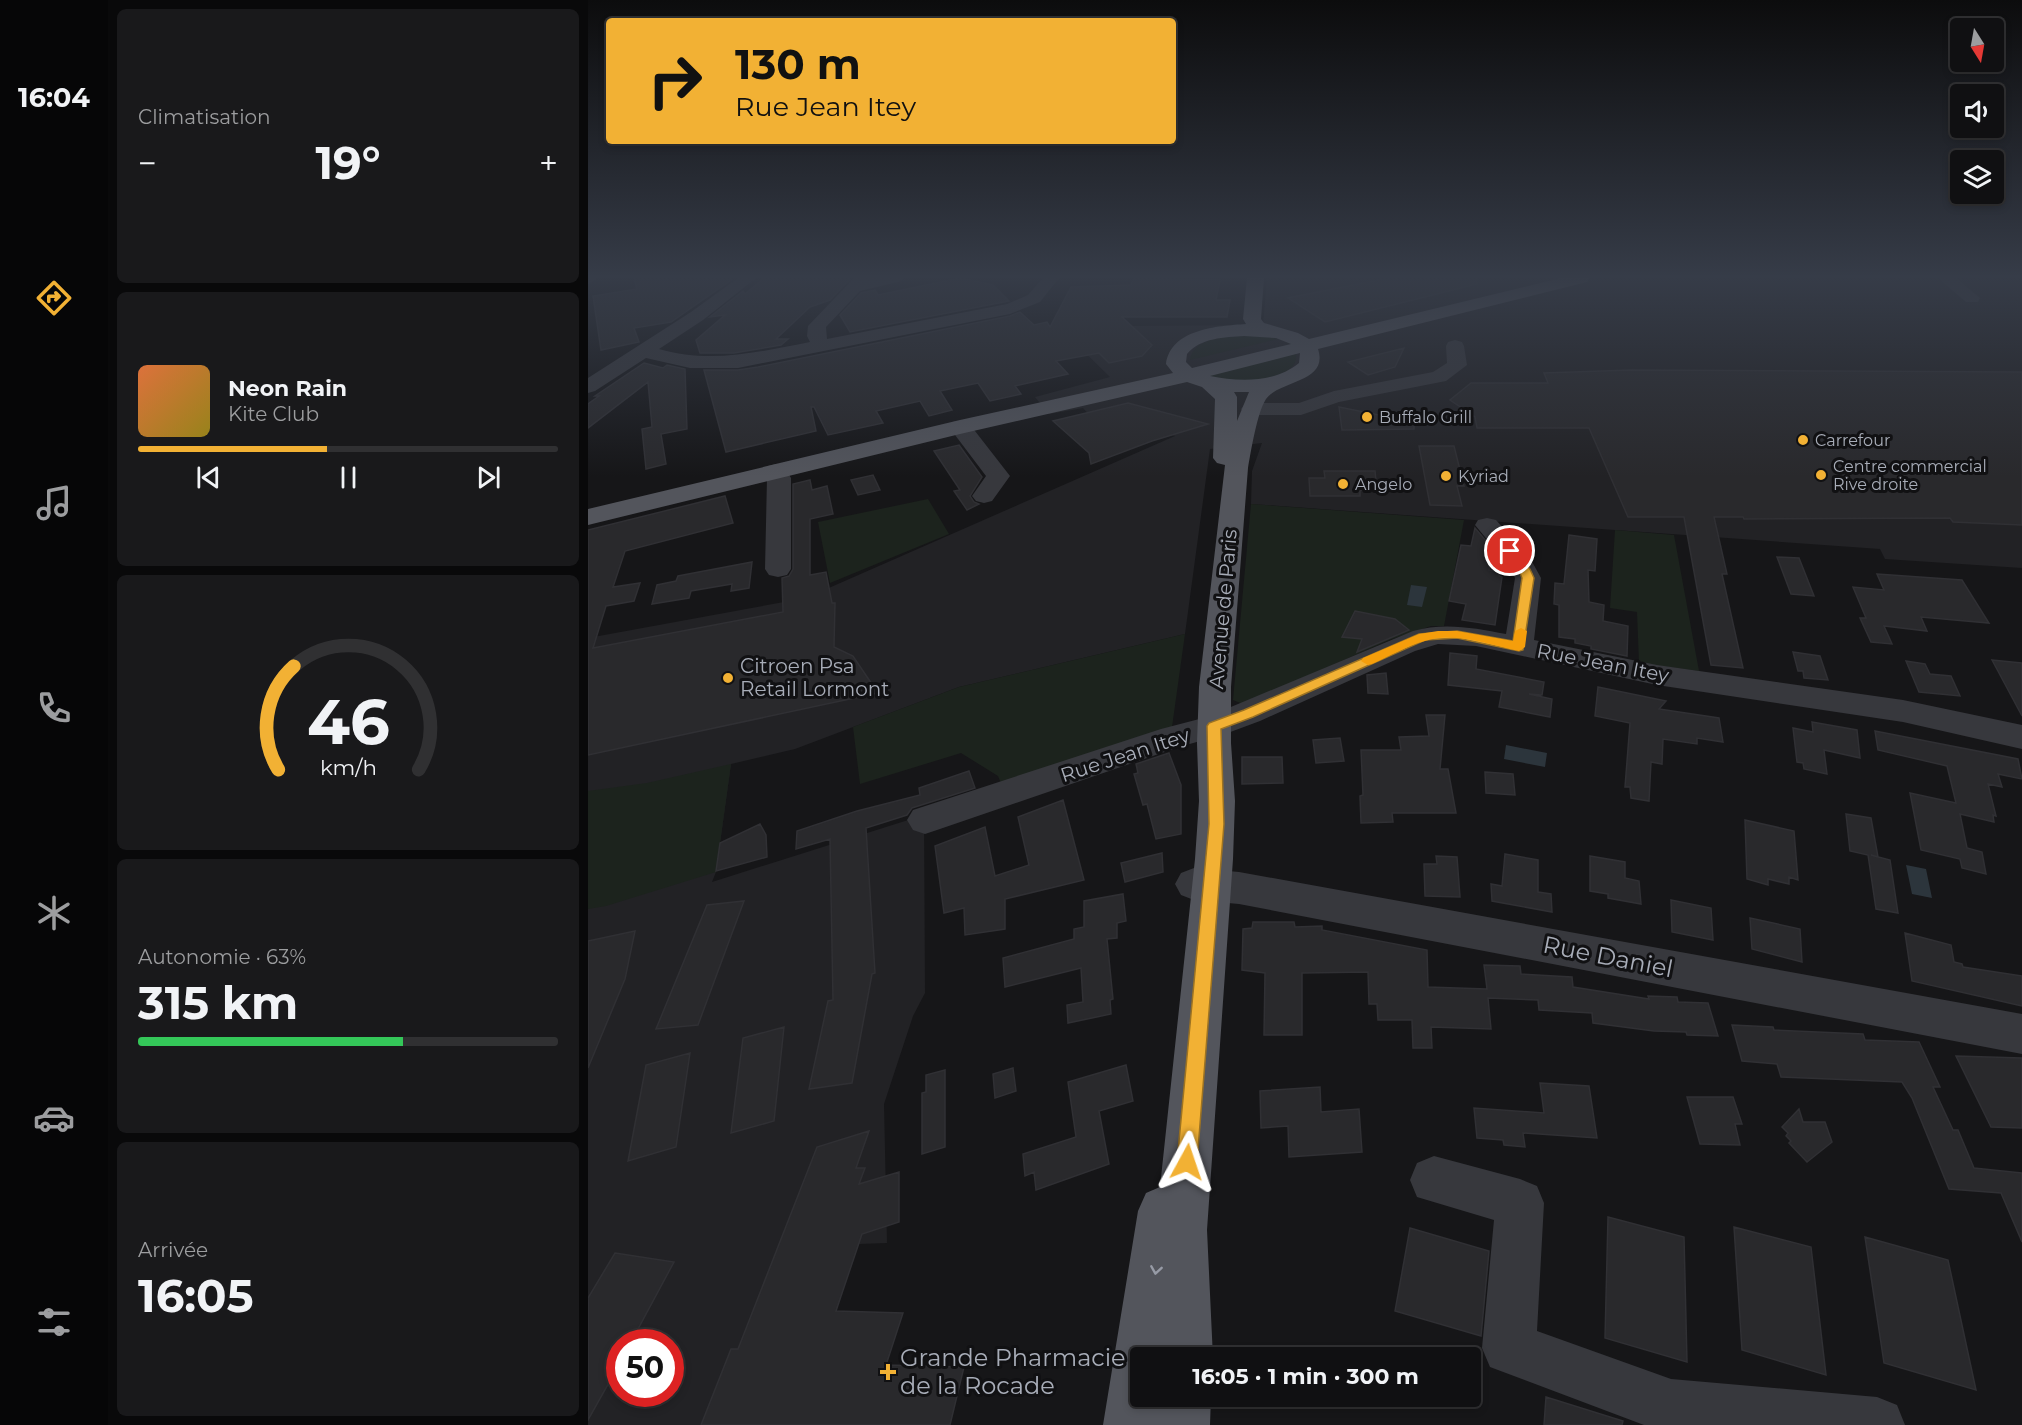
<!DOCTYPE html>
<html lang="fr">
<head>
<meta charset="utf-8">
<style>
	:root { --surface:#101012; --page:#19191b; --text:#f1f3f6; --muted:#9c9d9f; --line:#303032; --accent:#f2b134 }
	body { margin:0; font-family:Montserrat,sans-serif; background:var(--page); color:var(--text); height:100vh; display:flex; flex-direction:column; font-size:22px; white-space:nowrap }
	* { box-sizing:border-box; margin:0 }
	p { font-size:20px; color:var(--muted) }
	.icon { flex:none; width:33px; height:33px; fill:none; stroke:currentColor; stroke-width:2; stroke-linecap:round; stroke-linejoin:round }
	.map { position:relative; flex:1; overflow:hidden }
	.details { display:flex; flex-direction:column; gap:9px; padding:9px; background:#09090a; width:480px }
	.details>* { flex:none }
	.top-card { position:absolute; left:18px; top:18px; width:570px; height:126px; border-radius:6px; box-shadow:0 3px 9px #0003,0 0 0 2px var(--line); background:#f2b134; color:#111; overflow:hidden }
	.needle { width:39px; rotate:169deg }
	.buttons { position:absolute; left:1362px; top:18px; display:grid; gap:12px }
	.buttons a { display:grid; place-items:center; width:54px; height:54px; border-radius:6px; background:var(--surface); box-shadow:0 3px 9px #0003,0 0 0 2px var(--line); font-size:30px }
	.speed { position:absolute; left:18px; top:1329px; display:flex; gap:12px; font-size:30px; font-weight:700; text-align:center }
	.speed>* { display:grid; place-content:center; width:78px; height:78px; border-radius:50%; background:var(--surface); box-shadow:0 3px 9px #0003,0 0 0 2px var(--line); line-height:1 }
	.speed .limit { border:9px solid #d22; background:#fff; color:#111 }
	.pin { position:absolute; display:grid; place-items:center; width:51px; height:51px; color:#fff; margin:-26px; border:3px solid #fff; border-radius:50%; box-shadow:0 2px 6px #0007 }
	.me { position:absolute; width:66px; margin:-33px; rotate:5deg; stroke-linejoin:round; filter:drop-shadow(0 0 4px #0008) }
	.turn { display:flex; align-items:center; gap:21px; height:126px; padding:0 30px; font-size:27px }
	.turn .icon { width:78px; height:78px; stroke-width:2.5 }
	.turn b { display:block; font-size:42px; line-height:51px }
	.big { font-size:45px; font-weight:700; line-height:1.1 }
	.details .tile { flex:1; display:flex; flex-direction:column; justify-content:center; gap:9px; min-width:0; padding:0 21px; border-radius:9px; background:var(--page) }
	.details .dial { align-items:center; gap:0 }
	.dial svg { height:156px; overflow:visible; fill:none; stroke:var(--line); stroke-width:7; stroke-linecap:round; text-anchor:middle }
	.dial text { fill:var(--text); stroke:none }
	.song { display:flex; align-items:center; gap:18px }
	.cover { width:72px; height:72px; border-radius:9px; background:linear-gradient(135deg,hsl(20 70% 55%),hsl(50 70% 35%)) }
	.played { height:6px; border-radius:3px; background:linear-gradient(90deg,var(--accent) 45%,var(--line) 45%) }
	.keys { display:flex; justify-content:space-around; direction:ltr }
	.heat { display:flex; justify-content:space-between; align-items:center; font-size:33px; direction:ltr }
	.charge { height:9px; border-radius:4px; background:linear-gradient(90deg,#34c759 63%,var(--line) 0) }
	.trip { position:absolute; left:542px; top:1347px; width:351px; height:60px; border-radius:6px; background:var(--surface); box-shadow:0 3px 9px #0003,0 0 0 2px var(--line); font-weight:700; line-height:60px; text-align:center }
	main { display:flex; flex:1; min-height:0 }
	.menu { display:flex; flex-direction:column; width:108px; justify-content:space-around; align-items:center; background:#060607; color:var(--muted) }
	.menu .icon { width:42px; height:42px }
	.menu .active { color:var(--accent) }
	.menu b { font-size:27px; color:var(--text) }
	.map>svg:first-child { display:block }
</style>
</head>
<body>
<main>
<nav class="menu">
<b>16:04</b>
<svg class="icon active" aria-label="directions" viewBox="0 0 24 24"><path d="M12 3l9 9-9 9-9-9zM9 14v-3h6M13 9l2 2-2 2"/></svg>
<svg class="icon" aria-label="music" viewBox="0 0 24 24"><path d="M9 18V5l10-2v13"/><circle cx="6" cy="18" r="3"/><circle cx="16" cy="16" r="3"/></svg>
<svg class="icon" aria-label="phone" viewBox="0 0 24 24"><path d="M5 4h4l2 5-3 2q2 4 5 5l2-3 5 2v4C11 20 4 13 5 4z"/></svg>
<svg class="icon" aria-label="climate" viewBox="0 0 24 24"><path d="M12 3v18M4 7l16 10M4 17L20 7"/></svg>
<svg class="icon" aria-label="car" viewBox="0 0 24 24"><path d="M5 17H2v-5l4-1 3-4h7l3 4 3 1v5h-3M9 17h6M6 11h13"/><circle cx="7" cy="17" r="2"/><circle cx="17" cy="17" r="2"/></svg>
<svg class="icon" aria-label="filters" viewBox="0 0 24 24"><path d="M4 7h16M4 17h16"/><circle cx="9" cy="7" r="2"/><circle cx="15" cy="17" r="2"/></svg>
</nav>
<section class="details">
<div class="tile"><p>Climatisation</p>
<div class="heat"><a>−</a><b class="big">19°</b><a>+</a></div>
</div>
<div class="tile">
<div class="song"><i class="cover"></i><div><b>Neon Rain</b><p>Kite Club</p></div></div>
<div class="played"></div>
<div class="keys"><svg class="icon" aria-label="previous" viewBox="0 0 24 24"><path d="M18 5L8 12l10 7zM5 5v14"/></svg><svg class="icon" aria-label="pause" viewBox="0 0 24 24"><path d="M8 5v14M16 5v14"/></svg><svg class="icon" aria-label="next" viewBox="0 0 24 24"><path d="M6 5l10 7-10 7zM19 5v14"/></svg></div>
</div>
<div class="tile dial"><svg viewBox="0 0 100 80">
<path d="M14 69A42 42 0 1 1 86 69"/>
<path d="M14 69A42 42 0 0 1 22 16" stroke="#f2b134"/>
<text x="50" y="56" font-size="32" font-weight="700">46</text>
<text x="50" y="72" font-size="11">km/h</text>
</svg></div>
<div class="tile"><p>Autonomie · 63%</p><b class="big">315 km</b><div class="charge"></div></div>
<div class="tile"><p>Arrivée</p><b class="big">16:05</b></div>
</section>
<div class="map">
<svg width="1434" height="1425" viewBox="0 0 1434 1425">
	<rect width="100%" height="100%" fill="#161618"/>
	<path fill="#222225" fill-rule="evenodd" d="M679 278H1434V568L1297 559 1292 549 663 504 664 471 674 443 622 449 597 634 371 687 207 749 143 764 128 872 124 882 336 815 337 993 325 1016 296 1104 299 1243 271 1244 113 1425H0V638L218 598 587 436 530 419 509 423 495 408 461 414 447 397 522 377 467 323 539 326 675 325ZM32 1342H82V1394H32Z"/>
	<path fill="#1c231d" d="M647 335 678 336 690 339 602 360C605 340 631 338 647 335Z
		M708 354C712 377 664 382 648 381 639 380 628 377 619 376Z
		M340 499 361 534 242 583 230 522Z
		M663 504 876 520 856 626H843L804 639 655 704 645 700Z
		M1027 530 1086 535 1111 671 1051 663 1049 612 1022 608Z
		M597 634 584 727 413 783 410 776 373 753 272 784 265 727 371 687Z
		M143 764 128 872 18 906 0 909V791L59 783Z"/>
	<path fill="#2c353c" d="M823 585 839 587 834 607 819 605Z
		M918 745 959 753 957 767 916 759Z
		M1318 865 1338 869 1344 898 1324 894Z"/>
	<path fill="#29292c" stroke="#303034" stroke-width="1.5" d="M46 278H146L83 322 46 328 51 342 13 350 5 296 49 289Z
		M176 278H263L242 300 222 307 188 339H200L193 345 146 353H112L108 340 137 315 122 317 155 291 157 294Z
		M372 278 405 285 421 301 262 332 252 315 273 293 287 290 290 295Z
		M546 278 632 280 628 300H642L639 317H534L564 345 554 356 521 363 511 353 468 361 480 374 427 386 433 394 402 401 390 383 352 391 364 410 341 416 332 401 288 411 295 423 240 435 226 407H223L228 431 138 452 116 370H150L170 367 422 316 432 312 446 325 459 322 462 327 483 287 543 285Z
		M801 278H888L889 284 737 322 700 298Z
		M816 348 807 367 780 375 760 362Z
		M56 363 75 368 79 365 97 369 99 429 73 434 78 464 58 469 54 429 64 427 60 382 0 428V404L11 396H7Z
		M1043 370 1434 372V525L1365 522 1362 518 1156 519 1155 517H1126L1139 574H1134L1155 668 1123 665 1096 517H1040L1001 428H889L887 417 862 400 883 383H960L956 373Z
		M540 403 620 424 564 441 503 464 501 453 465 421Z
		M751 407 826 422V429L754 430Z
		M371 445 394 477 382 496 386 502 391 504 379 510 366 491 372 490 346 451Z
		M831 446H866L876 486H869L874 506 842 505Z
		M736 471H787L789 490H772V496H722L721 478H737Z
		M285 475 292 490 270 495 263 480Z
		M222 480 224 490 239 486 245 514 222 519V575L238 572 244 603H247L246 647 265 656 290 693 0 755V530L137 496 145 523 37 551 25 587 52 583 46 601 18 606 5 648 195 612 194 578 201 576 205 569V484Z
		M887 528 899 542 898 547 904 549 901 570 912 572 911 576 914 577 907 625 874 620 878 604 861 601 873 545 883 546Z
		M981 535 1009 539 1007 571 1000 570 1001 602 1016 605 1015 621 1040 626 1039 656 1003 649V646L987 643V639L971 637V605L966 604 967 583 976 584Z
		M1189 557 1211 558 1226 596 1203 594Z
		M164 562 161 588 143 591 144 584 103 591 101 598 64 604 69 585 88 581 90 576Z
		M1289 574 1374 580 1401 623 1333 617 1339 631 1296 626 1304 644 1283 642 1272 618H1278L1265 587 1296 590Z
		M767 611 807 619 821 630 769 652 774 639 754 637Z
		M1205 652 1232 656 1240 680 1216 678 1215 671H1210Z
		M862 653 889 656 888 669 956 682 954 695 941 694 964 699 962 717 911 707 914 691 860 685Z
		M1404 660 1434 663V716Z
		M1318 661 1337 664 1342 674 1363 676 1372 696 1331 692Z
		M798 673 800 694 780 693 779 675Z
		M1010 687 1078 701 1071 709 1131 718 1135 742 1109 738V744L1075 739 1074 764 1063 762 1061 801 1043 798 1042 787H1037L1042 723 1007 716Z
		M838 715H857L852 769H860L868 813H804L805 822 773 823 772 796 775 795 773 750H813L811 737 841 736Z
		M1224 722 1269 730 1272 758 1236 750 1239 774 1216 769 1215 763 1209 762 1205 728 1225 732Z
		M1287 731 1430 759 1434 779 1410 774 1414 787 1400 784 1408 816 1405 815 1406 822 1372 814 1379 848 1394 852 1398 874 1374 868 1372 859 1333 850 1322 793 1368 803 1359 766 1290 750Z
		M752 738 756 761 728 763 725 740Z
		M581 753 593 785V834L568 839 559 804 555 805 546 774 550 773 548 764Z
		M654 757H694L695 783 654 784Z
		M381 771 387 788 324 808 319 815 278 828 287 973 284 974 264 1083 221 1089 240 1001 245 1000 242 839 208 849 209 831 269 811 332 795 331 788Z
		M897 772 925 774 927 795 898 793Z
		M475 800 496 880 417 899V929L377 935 376 908 356 913 347 846 397 827 407 876 441 865 430 817Z
		M1258 814 1283 818 1290 857 1283 855 1302 860 1310 913 1288 909 1280 855 1262 851Z
		M1157 820 1206 831 1210 880 1201 877V884L1180 879V885L1159 879Z
		M172 824 178 835 179 857 128 871 132 843Z
		M574 853 575 872 537 882 533 863Z
		M917 854 950 860V892L963 894 964 912 904 901 903 884 914 886Z
		M848 856 869 857 872 897 837 896 836 864H849Z
		M1002 856 1037 862V878L1051 881 1053 904 1020 898V894L1002 891Z
		M535 894 538 921 529 923V938L519 939 525 999 522 1000 523 1014 480 1023 479 1005 495 1002 493 968 417 987 415 958 486 939V929L496 927V901Z
		M1083 900 1123 908 1125 940 1084 932Z
		M156 901 110 1025 68 1029 119 905Z
		M1162 918 1212 929 1214 962 1164 949Z
		M665 922H706L707 927 734 926V930L839 950 840 987 899 989 896 965 932 966 933 974 984 977 985 987 1061 999 1060 996 1089 997 1090 1002 1120 1003 1130 1036 1099 1035 1098 1032 1066 1031 1005 1023 1004 1013 951 1010 950 1000 900 998 903 1029 843 1027 844 1048H825L824 1020H790L789 1004H781L780 972 714 973V1035H676L677 973 654 970 655 929 664 928Z
		M47 931 37 979 0 1068V941Z
		M1317 933 1363 945 1366 962 1374 964 1375 967 1434 976V1006L1324 981Z
		M1144 1025 1185 1027 1186 1030 1275 1034 1277 1040 1331 1042 1352 1087H1345L1365 1130H1370L1386 1168 1434 1173V1242L1413 1193 1361 1189 1324 1098 1314 1082 1193 1077 1189 1064 1154 1061Z
		M196 1027 186 1121 143 1133 155 1038Z
		M102 1053 88 1147 40 1161 58 1065Z
		M1368 1056 1434 1058V1128L1403 1127Z
		M538 1065 545 1101 511 1111 521 1164 448 1190 446 1172 437 1176 435 1154 488 1137 480 1082Z
		M425 1068 428 1091 407 1098 405 1074Z
		M357 1070V1147L334 1154V1093L338 1092V1075Z
		M952 1083 1001 1086 1009 1138 935 1133 937 1147 916 1145 915 1140 889 1138 886 1108 956 1113Z
		M732 1087 733 1112 771 1109 774 1152 701 1157 700 1126 673 1128 672 1091Z
		M1099 1097H1145L1154 1124H1147L1152 1145 1112 1144Z
		M1211 1109 1215 1122H1237L1244 1142 1219 1162 1201 1143 1203 1141 1198 1136 1200 1133 1194 1127Z
		M281 1131 268 1168H277L271 1184 311 1172V1222L274 1234 248 1311 315 1313 298 1365 376 1367 362 1425H113L143 1349H150L229 1147Z
		M1020 1217 1096 1237 1099 1362 1017 1338Z
		M1146 1227 1223 1247 1238 1375 1154 1350Z
		M822 1228 901 1251 893 1336 807 1311Z
		M1277 1237 1360 1260 1388 1390 1296 1363Z
		M27 1253 86 1262 43 1342H32V1363L0 1420V1298Z
		M958 1397 1035 1421 1034 1425H956Z"/>
	<g fill="none" stroke-linecap="round" stroke-linejoin="round">
		<path fill="#37383d" fill-rule="evenodd" d="M0 278H10L0 284Z
			M150 278H168L115 320 71 349C123 364 170 352 222 342L219 336 220 326 266 278H316L314 281 272 291 238 327 239 339 419 304 440 295 455 278H471L452 302 422 314 150 368H102L58 358 7 391 0 393V378L103 312Z
			M1350 278H1368L1392 298 1390 302H1378Z
			M867 340 874 342 876 346 879 365 858 381 751 402 713 415H663L656 413 653 409 656 405 663 403H711L746 391 845 372 859 363 858 346 860 342Z
			M372 421 380 422 422 476 404 501 396 503 388 501 384 496 398 476 361 427 364 422Z
			M188 464 196 466 203 478V569L199 575 190 577 181 575 177 569 179 478 176 471 180 466Z
			M899 518 908 520 942 558 953 578 946 640 1069 665 1315 700 1434 725V749L1315 722 1069 685 888 646 850 644 827 651 672 721 637 734 591 747 349 830 337 834 325 830 319 820 325 810 573 729 619 717 825 631C856 622 887 628 918 634L927 578 921 566 887 525 890 520Z
			M606 868 651 872 1434 1014V1054L651 904 606 900 593 895 587 884 593 873Z
			M846 1156 932 1179 949 1186 956 1203 949 1331 1083 1379 1289 1397 1309 1405 1317 1425H1056L902 1367 894 1348 906 1220 829 1197 822 1180 829 1163Z"/>
		<path fill="#53555c" fill-rule="evenodd" d="M659 278H676L673 319 676 323 710 333 721 339 973 278H1002L999 282 730 349C741 383 692 380 678 399 669 413 663 451 660 468L643 687V743L647 801 645 859 619 1230 625 1358H552V1396H623L622 1425H515L550 1211 558 1193 572 1187 607 859 611 801 609 743 611 687 637 465 629 463 625 458 627 399 614 387 599 382 372 434 0 525V509L372 420 585 373 578 364C583 329 629 326 658 324L655 319ZM656 336 688 338 703 344 604 368 598 362 599 354C612 338 637 337 656 336ZM712 353 711 363C687 383 651 382 622 376ZM646 392H661L649 421V397Z"/>
	</g>
	<defs><path id="oneway-chevron" d="M-2-3.5L2.5 0L-2 3.5" fill="none" stroke-width="1.6" stroke-linecap="round" stroke-linejoin="round" transform="scale(1.5)"/></defs>
	<use stroke="#979ba6" href="#oneway-chevron" transform="translate(568 1270) rotate(99)"/>
	<linearGradient id="sky" x2="0" y2="1"><stop stop-color="#0c0c0d"/><stop offset="0.58" stop-color="#363c48"/><stop offset="1" stop-color="#363c48" stop-opacity="0"/></linearGradient>
	<rect width="1434" height="477" fill="url(#sky)"/>
	<path fill="#f2b134" stroke="#9d7322" stroke-width="1.5" d="M922 548C932 552 942 567 946 578L935 650 931 651 869 638 837 640 665 717 633 729 636 824 609 1162 606 1169 599 1172 592 1169 589 1162 621 824 619 726 621 723 656 710 831 634 869 631 925 641 934 578 931 571 916 551Z"/>
	<path fill="#f59e0b" d="M933 628 939 631 937 647 931 651C902 645 866 631 837 641 819 646 802 656 784 664L780 665 773 661 775 658 831 634 850 631H869L925 641 927 631Z"/>
	<g fill="#f2b134" stroke="#111113" stroke-width="2">
		<circle cx="779" cy="417" r="6"/>
		<circle cx="1215" cy="440" r="6"/>
		<circle cx="1233" cy="475" r="6"/>
		<circle cx="858" cy="476" r="6"/>
		<circle cx="755" cy="484" r="6"/>
		<circle cx="140" cy="678" r="6"/>
		<path d="M297 1363h6v6h6v6h-6v6h-6v-6h-6v-6h6z"/>
	</g>
	<g text-anchor="middle" stroke-width="6" stroke-linejoin="round" paint-order="stroke">
		<g font-size="16" fill="#a8adb8" stroke="#111113" text-anchor="start">
			<text x="791" y="423">Buffalo Grill</text>
			<text x="1227" y="446">Carrefour</text>
			<text x="1245" y="472">Centre commercial<tspan x="1245" dy="18">Rive droite</tspan></text>
			<text x="870" y="482">Kyriad</text>
			<text x="767" y="490">Angelo</text>
		</g>
		<g font-size="20" fill="#a8adb8" stroke="#111113">
			<text transform="translate(635 609) rotate(-85)" y="7">Avenue de Paris</text>
			<text transform="translate(1015 663) rotate(11)" y="7">Rue Jean Itey</text>
			<text transform="translate(537 755) rotate(-18)" y="7">Rue Jean Itey</text>
		</g>
		<g font-size="20" fill="#a8adb8" stroke="#111113" text-anchor="start">
			<text x="152" y="673">Citroen Psa<tspan x="152" dy="23">Retail Lormont</tspan></text>
		</g>
		<g font-size="24" fill="#a8adb8" stroke="#111113">
			<text transform="translate(1020 957) rotate(11)" y="8">Rue Daniel</text>
		</g>
		<g font-size="24" fill="#a8adb8" stroke="#111113" text-anchor="start">
			<text x="312" y="1366">Grande Pharmacie<tspan x="312" dy="28">de la Rocade</tspan></text>
		</g>
	</g>
</svg>
<div class="buttons">
<a><svg class="needle" viewBox="-14 -14 28 28"><path d="M0-13l5 13h-10z" fill="#e53935"/><path d="M0 13l5-13h-10z" fill="#9c9d9f"/></svg></a>
<a><svg class="icon" aria-label="sound" viewBox="0 0 24 24"><path d="M4 9h4l5-4v14l-5-4H4zM17 9q2 3 0 6"/></svg></a>
<a><svg class="icon" aria-label="layers" viewBox="0 0 24 24"><path d="M12 4l9 5-9 5-9-5zM3 14l9 5 9-5"/></svg></a>
</div>
<div class="speed"><div class="limit">50</div></div>
<div class="pin" style="left:922px;top:551px;background:#d93025"><svg class="icon" aria-label="arrive" viewBox="0 0 24 24"><path d="M6 21V4h12l-3 4 3 4H6"/></svg></div>
<svg class="me" style="left:599px;top:1162px" viewBox="-20 -20 40 40"><path d="M0-17L14 15 0 8-14 15z" fill="#f2b134" stroke="#fff" stroke-width="4"/></svg>
<div class="trip">16:05 · 1 min · 300 m</div>
<div class="top-card">
<div class="turn"><svg class="icon" aria-label="right" viewBox="0 0 24 24"><path d="M7 20v-9h11M14 6l5 5-5 5"/></svg><div><b>130 m</b>Rue Jean Itey</div></div>
</div>
</div>
</main>
</body>
</html>
